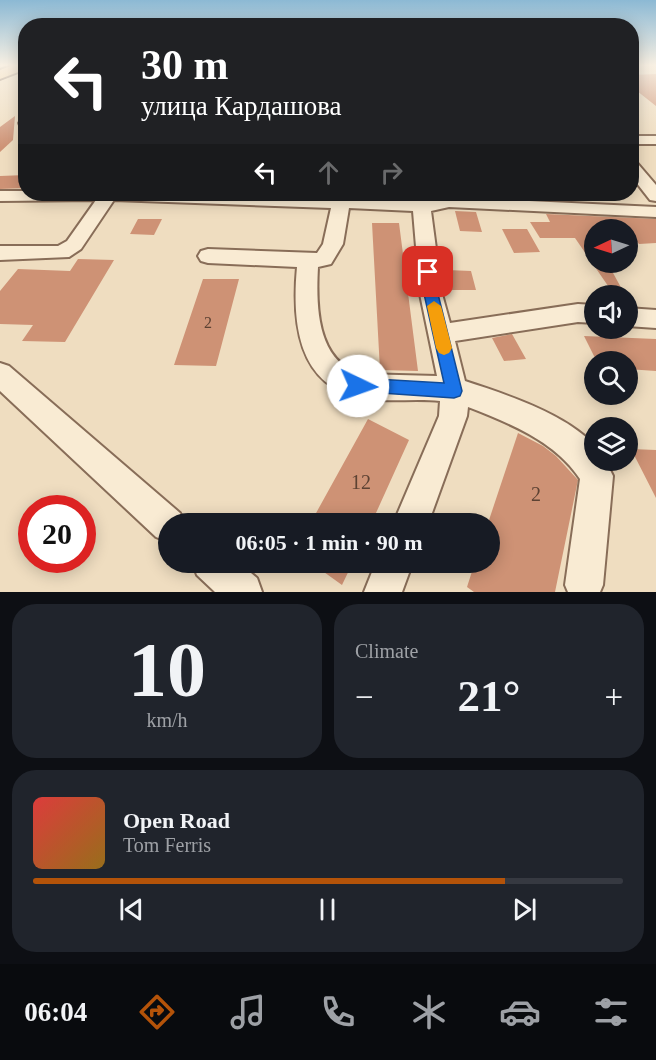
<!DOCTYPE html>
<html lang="en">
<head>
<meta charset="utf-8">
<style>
	:root { --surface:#171b24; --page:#20242c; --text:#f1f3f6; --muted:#9ea1a6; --line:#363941; --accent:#b45309 }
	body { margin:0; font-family:"Times New Roman",serif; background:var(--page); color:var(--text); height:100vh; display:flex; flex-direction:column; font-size:22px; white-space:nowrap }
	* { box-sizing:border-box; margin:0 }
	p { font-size:20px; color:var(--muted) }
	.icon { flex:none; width:33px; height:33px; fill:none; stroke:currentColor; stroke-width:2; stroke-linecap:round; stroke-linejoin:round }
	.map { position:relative; height:592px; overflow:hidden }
	.sheet { display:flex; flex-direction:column; gap:12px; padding:12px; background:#0d0f14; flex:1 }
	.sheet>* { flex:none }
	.top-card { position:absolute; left:18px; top:18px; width:621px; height:183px; border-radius:24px; box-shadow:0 3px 15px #0003; background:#202124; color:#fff; overflow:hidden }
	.needle { width:39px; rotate:266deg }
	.fabs { position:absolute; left:584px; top:219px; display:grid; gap:12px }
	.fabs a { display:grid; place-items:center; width:54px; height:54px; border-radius:50%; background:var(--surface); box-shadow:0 3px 15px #0003; font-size:30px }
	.speed { position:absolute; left:18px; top:495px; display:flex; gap:12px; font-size:30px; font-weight:700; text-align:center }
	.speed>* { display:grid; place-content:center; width:78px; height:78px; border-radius:50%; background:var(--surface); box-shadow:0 3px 15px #0003; line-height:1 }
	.speed .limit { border:9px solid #d22; background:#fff; color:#111 }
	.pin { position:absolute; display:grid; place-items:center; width:51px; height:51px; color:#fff; margin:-26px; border-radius:12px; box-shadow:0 3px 9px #0006 }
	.me { position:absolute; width:66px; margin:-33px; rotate:93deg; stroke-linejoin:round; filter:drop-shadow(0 0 4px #0008) }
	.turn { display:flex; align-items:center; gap:21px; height:126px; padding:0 24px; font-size:27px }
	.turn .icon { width:78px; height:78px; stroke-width:2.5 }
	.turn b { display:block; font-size:42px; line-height:51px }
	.lanes { display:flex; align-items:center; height:57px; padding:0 24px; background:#0003; justify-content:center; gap:30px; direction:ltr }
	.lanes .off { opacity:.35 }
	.big { font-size:45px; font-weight:600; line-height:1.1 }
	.sheet .card { flex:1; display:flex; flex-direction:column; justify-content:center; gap:9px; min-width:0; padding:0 21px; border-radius:24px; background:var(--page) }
	.sheet .dial { align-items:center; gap:0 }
	.dial b { font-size:78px; line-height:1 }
	.song { display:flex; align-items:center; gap:18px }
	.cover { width:72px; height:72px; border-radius:9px; background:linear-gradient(135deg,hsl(0 70% 55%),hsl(40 70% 35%)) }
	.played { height:6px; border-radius:3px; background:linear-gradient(90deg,var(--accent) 80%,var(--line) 80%) }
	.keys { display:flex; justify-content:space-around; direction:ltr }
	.heat { display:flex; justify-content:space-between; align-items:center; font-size:33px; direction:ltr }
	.sheet .tiles { flex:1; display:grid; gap:12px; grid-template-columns:1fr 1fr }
	.card:last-child { grid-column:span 2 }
	.trip { position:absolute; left:158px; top:513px; width:342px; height:60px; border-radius:30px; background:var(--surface); box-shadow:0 3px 15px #0003; font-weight:600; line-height:60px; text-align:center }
	.tab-bar { display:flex; height:96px; justify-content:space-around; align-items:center; background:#090b0e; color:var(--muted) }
	.tab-bar .icon { width:42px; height:42px }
	.tab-bar .current { color:var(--accent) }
	.tab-bar b { font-size:27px; color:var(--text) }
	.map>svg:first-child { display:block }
</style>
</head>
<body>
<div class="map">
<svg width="656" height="592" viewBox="0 0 656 592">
	<rect width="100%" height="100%" fill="#efddc0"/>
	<path fill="#ce9275" d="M656 74V106L632 87V75Z
		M15 116 13 140 0 152V127Z
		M26 175V188L0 189V176Z
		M536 194H571L576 201 538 199Z
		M455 211 476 212 482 232 460 231Z
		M546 214 656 219V243L639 244 626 229H594V262H607L624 293 615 296 575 238H540L530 222H550Z
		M138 219H162L154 235 130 234Z
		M372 223H399L418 371 380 370Z
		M502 229H527L540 252 514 253Z
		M78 259 114 260 65 342 22 341 33 325 0 324V291L18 269 70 271Z
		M447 270 471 271 476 290H452Z
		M203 279H239L216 366 174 365Z
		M512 334 526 359 504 361 492 338Z
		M584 336 656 339V371L627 369V362H597Z
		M368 419 409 440 371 524H310Z
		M518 433 543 446 556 456 578 480 555 592H474L467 587 475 562H489V520Z
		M631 449 656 450V498Z
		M310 562H353L342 585Z"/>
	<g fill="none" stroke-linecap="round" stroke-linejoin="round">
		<g stroke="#886d58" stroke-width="4">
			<path id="minor" d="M26 119V128L21 127 19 123Z
				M632 136H656V144H632Z
				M632 162 638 164 656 185V201L650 200 632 177Z
				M0 191H26V194H218L434 201 448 197 656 207V217L449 207 431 211 442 294 450 323 578 304 594 305V323L578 322 455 341 465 381C505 394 566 414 594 445V460H605L613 476 603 585 600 592H568L565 585 580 479C555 441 509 423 468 407L467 416 428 524H393L439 416 440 401C414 398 386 403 361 398 297 385 292 321 297 267L208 263 201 261 198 256 201 251 208 249 317 253 323 244 331 208 114 200 81 249 69 257 0 260V246H58L67 241 96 200 0 201ZM349 208 413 211 420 294 437 376 361 374C316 361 316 305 318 267L331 264 343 244Z
				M627 308 656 310V328L627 326Z
				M0 363 9 366 180 513 185 524H168V542L156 537 0 391Z
				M192 562H238L257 578 262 592H215L197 575Z
				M376 562H413L402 592H364Z"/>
		</g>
		<g stroke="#553c2c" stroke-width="4">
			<path id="major" d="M13 65H26V69L0 79V70Z"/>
		</g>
		<use href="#minor" fill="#f9ebd3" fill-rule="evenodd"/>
		<use href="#major" fill="#f3ce97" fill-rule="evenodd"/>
	</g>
	<linearGradient id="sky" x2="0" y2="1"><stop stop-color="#8cb9d4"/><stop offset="0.44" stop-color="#f8f0e3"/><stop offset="1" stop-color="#f8f0e3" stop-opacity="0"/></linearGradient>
	<rect width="656" height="148" fill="url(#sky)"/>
	<path fill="#1a73e8" stroke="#114b97" stroke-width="1.5" d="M428 267 435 272 438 294 462 391 460 396 454 398 352 391 350 386 352 380 358 378 444 383 424 294 422 272Z"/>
	<path fill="#f59e0b" d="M434 301 441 306 452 348 449 353 444 355 439 353 436 348 427 306Z"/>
	<g text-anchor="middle" stroke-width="5" stroke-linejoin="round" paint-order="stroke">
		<g font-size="16" fill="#5d4233">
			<text x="208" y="328">2</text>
		</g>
		<g font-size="20" fill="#5d4233">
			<text x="361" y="489">12</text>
			<text x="536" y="501">2</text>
		</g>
	</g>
</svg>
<div class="fabs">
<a><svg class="needle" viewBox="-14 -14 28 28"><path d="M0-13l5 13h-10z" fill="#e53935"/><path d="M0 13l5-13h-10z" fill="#9ea1a6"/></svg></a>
<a><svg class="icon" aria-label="sound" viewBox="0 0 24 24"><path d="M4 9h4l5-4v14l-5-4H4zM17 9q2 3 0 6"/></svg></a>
<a><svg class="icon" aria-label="search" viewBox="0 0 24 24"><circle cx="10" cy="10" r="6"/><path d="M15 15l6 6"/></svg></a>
<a><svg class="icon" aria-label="layers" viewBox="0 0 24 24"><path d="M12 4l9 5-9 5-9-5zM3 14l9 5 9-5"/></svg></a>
</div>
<div class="speed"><div class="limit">20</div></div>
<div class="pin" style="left:428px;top:272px;background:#d93025"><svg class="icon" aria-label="arrive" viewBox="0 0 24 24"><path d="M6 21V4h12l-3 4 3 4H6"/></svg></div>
<svg class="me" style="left:358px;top:386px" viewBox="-20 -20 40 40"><circle r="19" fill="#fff"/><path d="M0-13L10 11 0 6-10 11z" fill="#1a73e8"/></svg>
<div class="trip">06:05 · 1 min · 90 m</div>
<div class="top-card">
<div class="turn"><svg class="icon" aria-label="left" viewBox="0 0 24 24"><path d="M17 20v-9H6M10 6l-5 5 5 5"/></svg><div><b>30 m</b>улица Кардашова</div></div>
<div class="lanes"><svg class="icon" aria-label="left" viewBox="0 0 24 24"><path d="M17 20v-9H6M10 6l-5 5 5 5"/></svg><svg class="icon off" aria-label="ahead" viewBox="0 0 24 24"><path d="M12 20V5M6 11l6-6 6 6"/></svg><svg class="icon off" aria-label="right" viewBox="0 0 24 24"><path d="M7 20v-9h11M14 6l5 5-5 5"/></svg></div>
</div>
</div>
<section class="sheet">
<div class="tiles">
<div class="card dial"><b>10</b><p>km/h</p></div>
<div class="card"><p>Climate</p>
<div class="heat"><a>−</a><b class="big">21°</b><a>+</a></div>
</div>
<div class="card">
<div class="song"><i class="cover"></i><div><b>Open Road</b><p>Tom Ferris</p></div></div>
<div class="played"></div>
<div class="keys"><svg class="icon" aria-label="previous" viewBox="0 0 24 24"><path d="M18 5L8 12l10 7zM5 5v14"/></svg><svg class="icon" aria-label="pause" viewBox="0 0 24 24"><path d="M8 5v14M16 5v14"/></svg><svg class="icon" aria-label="next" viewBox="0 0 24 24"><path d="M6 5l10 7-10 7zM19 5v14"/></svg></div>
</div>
</div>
</section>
<nav class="tab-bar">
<b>06:04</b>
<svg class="icon current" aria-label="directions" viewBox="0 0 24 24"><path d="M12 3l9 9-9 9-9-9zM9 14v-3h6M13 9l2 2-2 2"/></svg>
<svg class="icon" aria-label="music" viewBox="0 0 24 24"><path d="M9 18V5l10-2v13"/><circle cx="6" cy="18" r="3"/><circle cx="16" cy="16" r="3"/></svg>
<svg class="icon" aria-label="phone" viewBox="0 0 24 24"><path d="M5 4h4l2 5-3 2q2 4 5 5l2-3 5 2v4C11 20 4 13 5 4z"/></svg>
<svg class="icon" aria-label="climate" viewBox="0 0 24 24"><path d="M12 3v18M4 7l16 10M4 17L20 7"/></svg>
<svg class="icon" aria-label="car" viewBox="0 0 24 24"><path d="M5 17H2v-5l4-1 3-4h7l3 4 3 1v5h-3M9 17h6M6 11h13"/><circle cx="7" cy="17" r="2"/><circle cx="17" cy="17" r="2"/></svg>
<svg class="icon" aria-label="filters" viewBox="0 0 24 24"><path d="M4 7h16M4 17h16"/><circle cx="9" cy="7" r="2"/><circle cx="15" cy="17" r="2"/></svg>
</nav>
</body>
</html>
